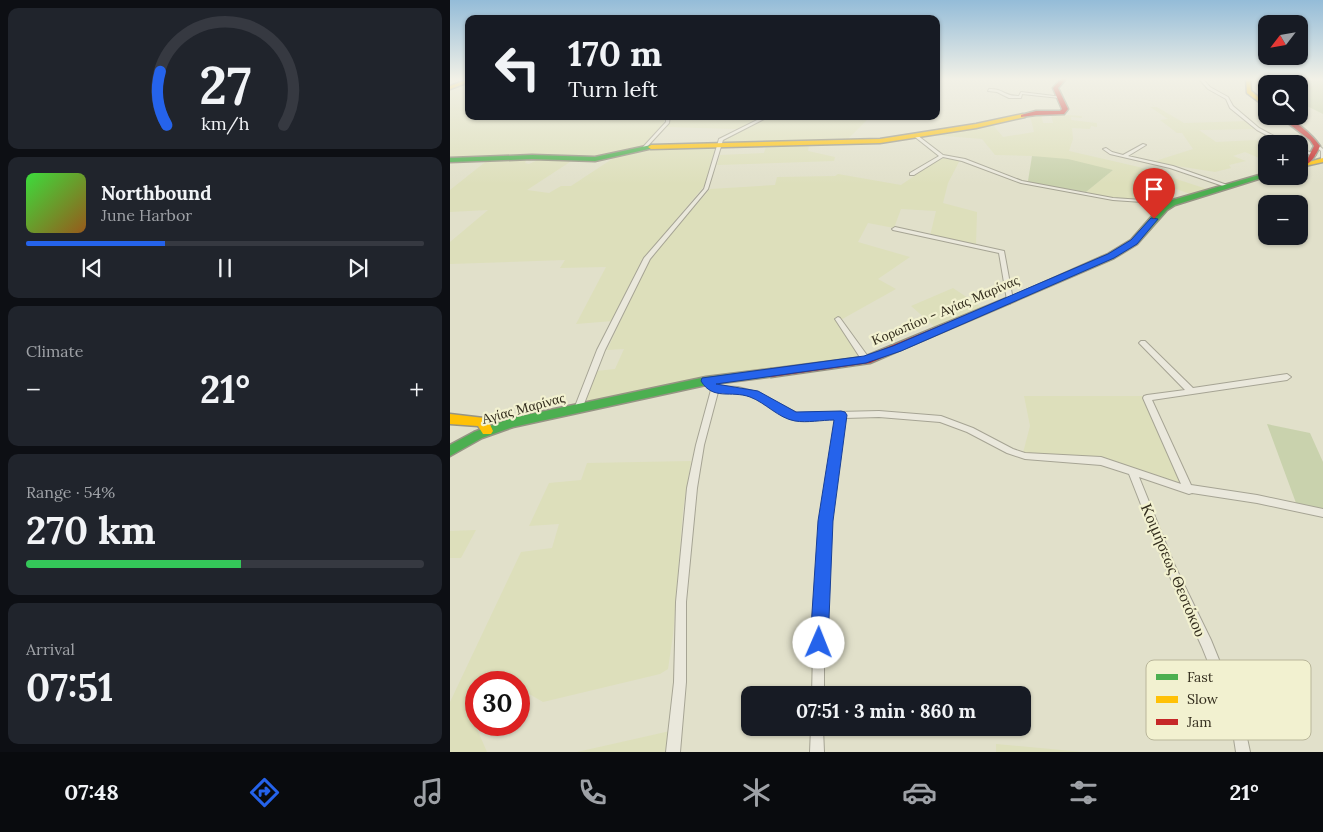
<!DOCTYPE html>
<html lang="en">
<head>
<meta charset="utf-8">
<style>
	:root { --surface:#171b24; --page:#20242c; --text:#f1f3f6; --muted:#9ea1a6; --line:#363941; --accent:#2563eb }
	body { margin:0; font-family:Lora,serif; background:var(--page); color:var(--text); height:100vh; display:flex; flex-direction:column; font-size:19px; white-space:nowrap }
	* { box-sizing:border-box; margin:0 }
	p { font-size:16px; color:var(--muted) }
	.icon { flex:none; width:28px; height:28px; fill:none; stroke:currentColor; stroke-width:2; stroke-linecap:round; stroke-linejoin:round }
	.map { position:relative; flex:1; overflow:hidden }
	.drawer { display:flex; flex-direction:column; gap:8px; padding:8px; background:#0d0f14; width:450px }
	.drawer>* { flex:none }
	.banner { position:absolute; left:15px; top:15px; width:475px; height:105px; border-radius:10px; box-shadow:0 1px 4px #0004; background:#171b24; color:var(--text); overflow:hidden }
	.needle { width:32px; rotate:239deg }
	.buttons { position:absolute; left:808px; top:15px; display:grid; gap:10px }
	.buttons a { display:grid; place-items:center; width:50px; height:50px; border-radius:10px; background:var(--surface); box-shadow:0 1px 4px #0004; font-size:25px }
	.speed { position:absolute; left:15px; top:671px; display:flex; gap:10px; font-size:25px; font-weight:700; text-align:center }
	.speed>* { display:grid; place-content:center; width:65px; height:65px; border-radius:50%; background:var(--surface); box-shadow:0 1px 4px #0004; line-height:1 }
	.speed .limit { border:8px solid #d22; background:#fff; color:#111 }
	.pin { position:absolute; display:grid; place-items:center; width:42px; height:42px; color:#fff; margin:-51px -21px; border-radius:50% 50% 50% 0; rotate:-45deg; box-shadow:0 0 5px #0007 }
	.pin .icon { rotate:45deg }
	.me { position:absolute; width:55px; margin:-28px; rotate:1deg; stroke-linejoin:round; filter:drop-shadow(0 0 4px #0008) }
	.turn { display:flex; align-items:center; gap:18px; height:105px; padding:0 20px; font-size:22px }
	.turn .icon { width:65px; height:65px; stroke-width:2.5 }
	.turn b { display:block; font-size:35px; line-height:42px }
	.big { font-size:38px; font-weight:700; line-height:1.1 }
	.drawer .card { flex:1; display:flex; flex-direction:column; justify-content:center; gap:8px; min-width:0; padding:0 18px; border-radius:10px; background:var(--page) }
	.drawer .dial { align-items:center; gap:0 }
	.dial svg { height:130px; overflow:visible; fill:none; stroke:var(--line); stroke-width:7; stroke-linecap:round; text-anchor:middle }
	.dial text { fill:var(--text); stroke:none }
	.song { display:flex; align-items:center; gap:15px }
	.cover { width:60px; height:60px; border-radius:8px; background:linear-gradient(135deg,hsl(120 70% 55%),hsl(30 70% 35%)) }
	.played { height:5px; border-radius:2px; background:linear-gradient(90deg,var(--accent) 35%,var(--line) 35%) }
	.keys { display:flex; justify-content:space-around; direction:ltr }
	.heat { display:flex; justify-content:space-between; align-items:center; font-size:28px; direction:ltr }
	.charge { height:8px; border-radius:4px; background:linear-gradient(90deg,#34c759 54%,var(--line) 0) }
	.trip { position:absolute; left:291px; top:686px; width:290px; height:50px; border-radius:10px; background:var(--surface); box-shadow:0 1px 4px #0004; font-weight:700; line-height:50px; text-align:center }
	.tabs { display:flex; height:80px; justify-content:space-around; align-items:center; background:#090b0e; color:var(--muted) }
	.tabs .icon { width:35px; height:35px }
	.tabs .current { color:var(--accent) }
	.tabs b { font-size:22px; color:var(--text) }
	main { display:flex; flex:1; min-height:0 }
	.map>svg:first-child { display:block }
</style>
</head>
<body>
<main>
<section class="drawer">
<div class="card dial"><svg viewBox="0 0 100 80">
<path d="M14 69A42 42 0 1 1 86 69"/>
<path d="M14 69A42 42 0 0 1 10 36" stroke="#2563eb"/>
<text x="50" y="56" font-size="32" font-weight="700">27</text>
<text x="50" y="72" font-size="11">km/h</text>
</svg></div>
<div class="card">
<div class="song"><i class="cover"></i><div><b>Northbound</b><p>June Harbor</p></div></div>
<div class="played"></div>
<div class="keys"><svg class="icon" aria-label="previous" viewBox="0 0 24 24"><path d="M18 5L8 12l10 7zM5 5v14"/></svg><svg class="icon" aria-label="pause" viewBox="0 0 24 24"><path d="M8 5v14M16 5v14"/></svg><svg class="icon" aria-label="next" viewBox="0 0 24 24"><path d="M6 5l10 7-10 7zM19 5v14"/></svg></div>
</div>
<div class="card"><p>Climate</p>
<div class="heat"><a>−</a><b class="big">21°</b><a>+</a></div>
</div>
<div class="card"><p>Range · 54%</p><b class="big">270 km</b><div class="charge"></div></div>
<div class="card"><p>Arrival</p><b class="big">07:51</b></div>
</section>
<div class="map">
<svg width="873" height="752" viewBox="0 0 873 752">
	<rect width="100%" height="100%" fill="#e1e0ca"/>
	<path fill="#dddfbb" d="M19 81V116H211L215 119 212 127 195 146 155 157 0 159V89Z
		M700 107H707L734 123 797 121 806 129 749 130 766 142 806 140 816 146V161L795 152 783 156 796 161 779 165 781 168 765 172 702 162 743 149 732 133H727L710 120 718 119Z
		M591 114 593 123H603L601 114 632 116V118L621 117V120L647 123V127L641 126 640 129 622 128 623 139 619 151 689 167 760 190 743 195 707 182 698 186 727 198 720 201 657 197 636 192 663 170 582 156 545 155 532 139 482 135 480 134 543 125 553 137 584 132 580 116Z
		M315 116 287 129 216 127 219 122V117Z
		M321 116H403L401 118 417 120 394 143 271 145 275 138Z
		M359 145 358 151 385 157 384 161 267 165 270 155 314 153 316 146Z
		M231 147H266L254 186 191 262 163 321 126 324 156 267 110 268 115 260 0 264V242L38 210 0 212V190L39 159H77L75 163 79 164 90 159 123 160 77 190 99 193 111 186H121L162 159 176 153 197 149Z
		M499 158 510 160 498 183 493 203 527 212 526 245 480 236 486 211 451 209 444 228 418 223 408 242 460 257 428 279 446 289 387 322 411 357 350 364 134 405 146 371 165 369 174 349 157 350 196 266 205 253 260 189 325 185 327 177 385 176 388 174 451 185 489 159Z
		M503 288 533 308 486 328 461 306Z
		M574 396H693L732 483 699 475 656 459 573 453 580 426Z
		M241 461 233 510 223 635 218 669 210 674 93 702 69 688V682H26V715L24 722 37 752H0V702L71 552 102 548 109 524 79 526 99 483 131 480 137 463Z
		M26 530 11 558H0V531Z
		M220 731 218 752H127Z
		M546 744 633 752H546Z"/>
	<path fill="#c9d2ad" d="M823 79H873V114L855 105 852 97 857 93 849 90V84H835Z
		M582 156 618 159 663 170 636 192 580 183 578 181Z
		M817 424 860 433 873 462V509L846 503Z"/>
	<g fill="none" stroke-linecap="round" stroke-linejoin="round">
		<g stroke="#a6a494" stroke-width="2">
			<path id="street" d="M749 79H753L760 87 778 97 783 106 809 128 839 144H833L807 130 780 108 776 99 758 89Z
				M539 89C542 89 545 89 548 90 557 93 557 96 569 96L571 92 612 97 610 98 572 94 571 98H559L547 92 538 91Z
				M216 116H220L219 123 195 149H193V147L216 122Z
				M315 116H320L273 140 258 189 200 259 155 350 132 409 131 411H125L124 409 147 350 194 258 254 189 269 139Z
				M465 135H467L493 155 515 159 572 181 663 198 722 202 724 203 722 204 663 200 571 183 512 161 493 157 464 175H460V173L489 156 465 137Z
				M693 144 696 145 678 156 723 166 780 186 776 187 720 168 660 154 653 149 656 148 662 152 673 155Z
				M866 145H868L873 149V161L871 160V151L866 147Z
				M849 148 865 154 866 155 863 156 849 150Z
				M445 227 554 251 563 300 560 302 557 300 549 253 443 230 442 229Z
				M388 317 390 318 419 358 420 360 419 362H413L385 319Z
				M691 341H695L743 388 837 374 841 377 837 380 702 400 741 485 807 495 873 509V517L807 503 742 493 739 494 689 477 725 566 761 640 793 719 800 752H786L781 719 752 647 716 568 679 474 651 465 575 459 557 453 517 432 490 422 429 417 395 418 380 521 374 608V695H362L364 608 370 521 386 418 346 419 302 396 288 393 268 392 254 445 247 488 236 602V682L230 752H216L224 682 226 602 237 488 246 445 261 390 252 381 253 379H259L267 386 288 387 307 392 347 413 429 411 491 416 523 428 563 449 575 453 651 457 731 484 693 398 694 396 697 395 735 390 691 345 689 343Z
				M361 728H373L374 752H360Z"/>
		</g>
		<g stroke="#969484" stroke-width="3">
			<path id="fast" d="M201 145 204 147 203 148 145 161 82 159 0 162V158L82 155 145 157Z
				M816 173V176H818L725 205 717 210 687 244 664 258 560 303H554L552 301 658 254 681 240 711 206 719 201Z
				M321 369 325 370 327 373 325 376 256 385 63 427 32 438 0 456V445L24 432 62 418 256 377Z"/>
		</g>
		<g stroke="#969484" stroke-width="3">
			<path id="slow" d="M19 79V82L0 89V86Z
				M796 79H800L801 91 816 103V107L797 93Z
				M573 114 575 117 526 128 430 143 201 149 198 147 201 145 430 139 526 124Z
				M873 158V162L855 166 852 164Z
				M0 414 34 418 38 420 43 431 41 434H33L28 426 0 424Z"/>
		</g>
		<g stroke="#969484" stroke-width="3">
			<path id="jam" d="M611 79H616L608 88 618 109 614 114 586 115 571 117V115L586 111H610L612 109 603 88Z
				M829 116C842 116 863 136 870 146 865 157 861 164 849 168V163L858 158 864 146 860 140Z
				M557 298 560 299V303L420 363 321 377 315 373 321 369 414 357Z"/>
		</g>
		<use href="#street" fill="#eae8dc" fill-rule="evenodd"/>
		<use href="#fast" fill="#4caf50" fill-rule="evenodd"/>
		<use href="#slow" fill="#ffc107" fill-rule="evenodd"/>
		<use href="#jam" fill="#c62828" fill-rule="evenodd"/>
	</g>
	<linearGradient id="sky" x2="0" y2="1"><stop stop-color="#94bcd8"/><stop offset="0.43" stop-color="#f2f1e7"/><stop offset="1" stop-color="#f2f1e7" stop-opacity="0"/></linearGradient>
	<rect width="873" height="184" fill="url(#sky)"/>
	<path fill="#2563eb" stroke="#184099" d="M701 218 708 219 687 244 664 258 451 351 416 363 266 384 308 391 346 412 391 411 395 412 397 415 383 521 378 643 375 649 369 652 363 649 360 643 368 521 384 420C372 420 357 423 345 421 328 418 316 403 300 397 281 390 263 401 251 381L252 378 414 356 443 346 658 254 681 240Z"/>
	<g text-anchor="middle" stroke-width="4.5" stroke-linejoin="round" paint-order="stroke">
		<g font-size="14" fill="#332d1d" stroke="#f2f1d0">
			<text transform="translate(495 310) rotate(-23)" y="5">Κορωπίου - Αγίας Μαρίνας</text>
			<text transform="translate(73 408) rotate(-15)" y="5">Αγίας Μαρίνας</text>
		</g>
		<g font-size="16" fill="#332d1d" stroke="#f2f1d0">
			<text transform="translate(724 570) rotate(67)" y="6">Κοιμήσεως Θεοτόκου</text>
		</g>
	</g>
	<rect x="696" y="660" width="165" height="80" rx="8" fill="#f2f1d0" stroke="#b9b69a" stroke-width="1"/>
	<rect x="706" y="674" width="22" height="6" fill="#4caf50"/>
	<rect x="706" y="696" width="22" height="7" fill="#ffc107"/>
	<rect x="706" y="719" width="22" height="6" fill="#c62828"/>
	<g font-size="14" fill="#332d1d">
		<text x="737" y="682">Fast</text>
		<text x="737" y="704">Slow</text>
		<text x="737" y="727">Jam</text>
	</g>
</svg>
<div class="buttons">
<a><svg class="needle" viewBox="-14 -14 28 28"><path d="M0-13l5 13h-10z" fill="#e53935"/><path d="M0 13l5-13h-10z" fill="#9ea1a6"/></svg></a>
<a><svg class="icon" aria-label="search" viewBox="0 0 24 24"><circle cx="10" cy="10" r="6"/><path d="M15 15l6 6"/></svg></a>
<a>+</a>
<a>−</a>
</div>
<div class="speed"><div class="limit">30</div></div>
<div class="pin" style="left:704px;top:219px;background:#d93025"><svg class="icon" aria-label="arrive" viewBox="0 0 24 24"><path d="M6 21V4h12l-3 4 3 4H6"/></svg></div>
<svg class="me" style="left:369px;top:643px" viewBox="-20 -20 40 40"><circle r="19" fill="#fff"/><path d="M0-13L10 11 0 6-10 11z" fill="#2563eb"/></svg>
<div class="trip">07:51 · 3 min · 860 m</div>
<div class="banner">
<div class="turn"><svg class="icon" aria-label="left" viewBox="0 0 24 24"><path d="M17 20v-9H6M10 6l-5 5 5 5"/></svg><div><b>170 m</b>Turn left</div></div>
</div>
</div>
</main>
<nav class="tabs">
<b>07:48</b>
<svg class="icon current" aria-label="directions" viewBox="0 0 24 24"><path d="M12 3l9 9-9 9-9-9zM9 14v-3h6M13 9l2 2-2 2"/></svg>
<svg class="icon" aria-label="music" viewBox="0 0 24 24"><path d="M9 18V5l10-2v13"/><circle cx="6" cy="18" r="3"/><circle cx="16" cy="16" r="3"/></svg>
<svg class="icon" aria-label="phone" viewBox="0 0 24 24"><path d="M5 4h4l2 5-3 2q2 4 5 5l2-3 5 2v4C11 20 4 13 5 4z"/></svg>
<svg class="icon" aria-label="climate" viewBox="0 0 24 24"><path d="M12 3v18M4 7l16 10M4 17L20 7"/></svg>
<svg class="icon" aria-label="car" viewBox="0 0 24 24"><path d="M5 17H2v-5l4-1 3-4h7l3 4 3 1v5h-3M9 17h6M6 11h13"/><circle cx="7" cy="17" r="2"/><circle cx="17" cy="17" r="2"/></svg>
<svg class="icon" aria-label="filters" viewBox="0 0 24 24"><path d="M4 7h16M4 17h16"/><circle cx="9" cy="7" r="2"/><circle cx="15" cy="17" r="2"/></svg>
<b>21°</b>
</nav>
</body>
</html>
